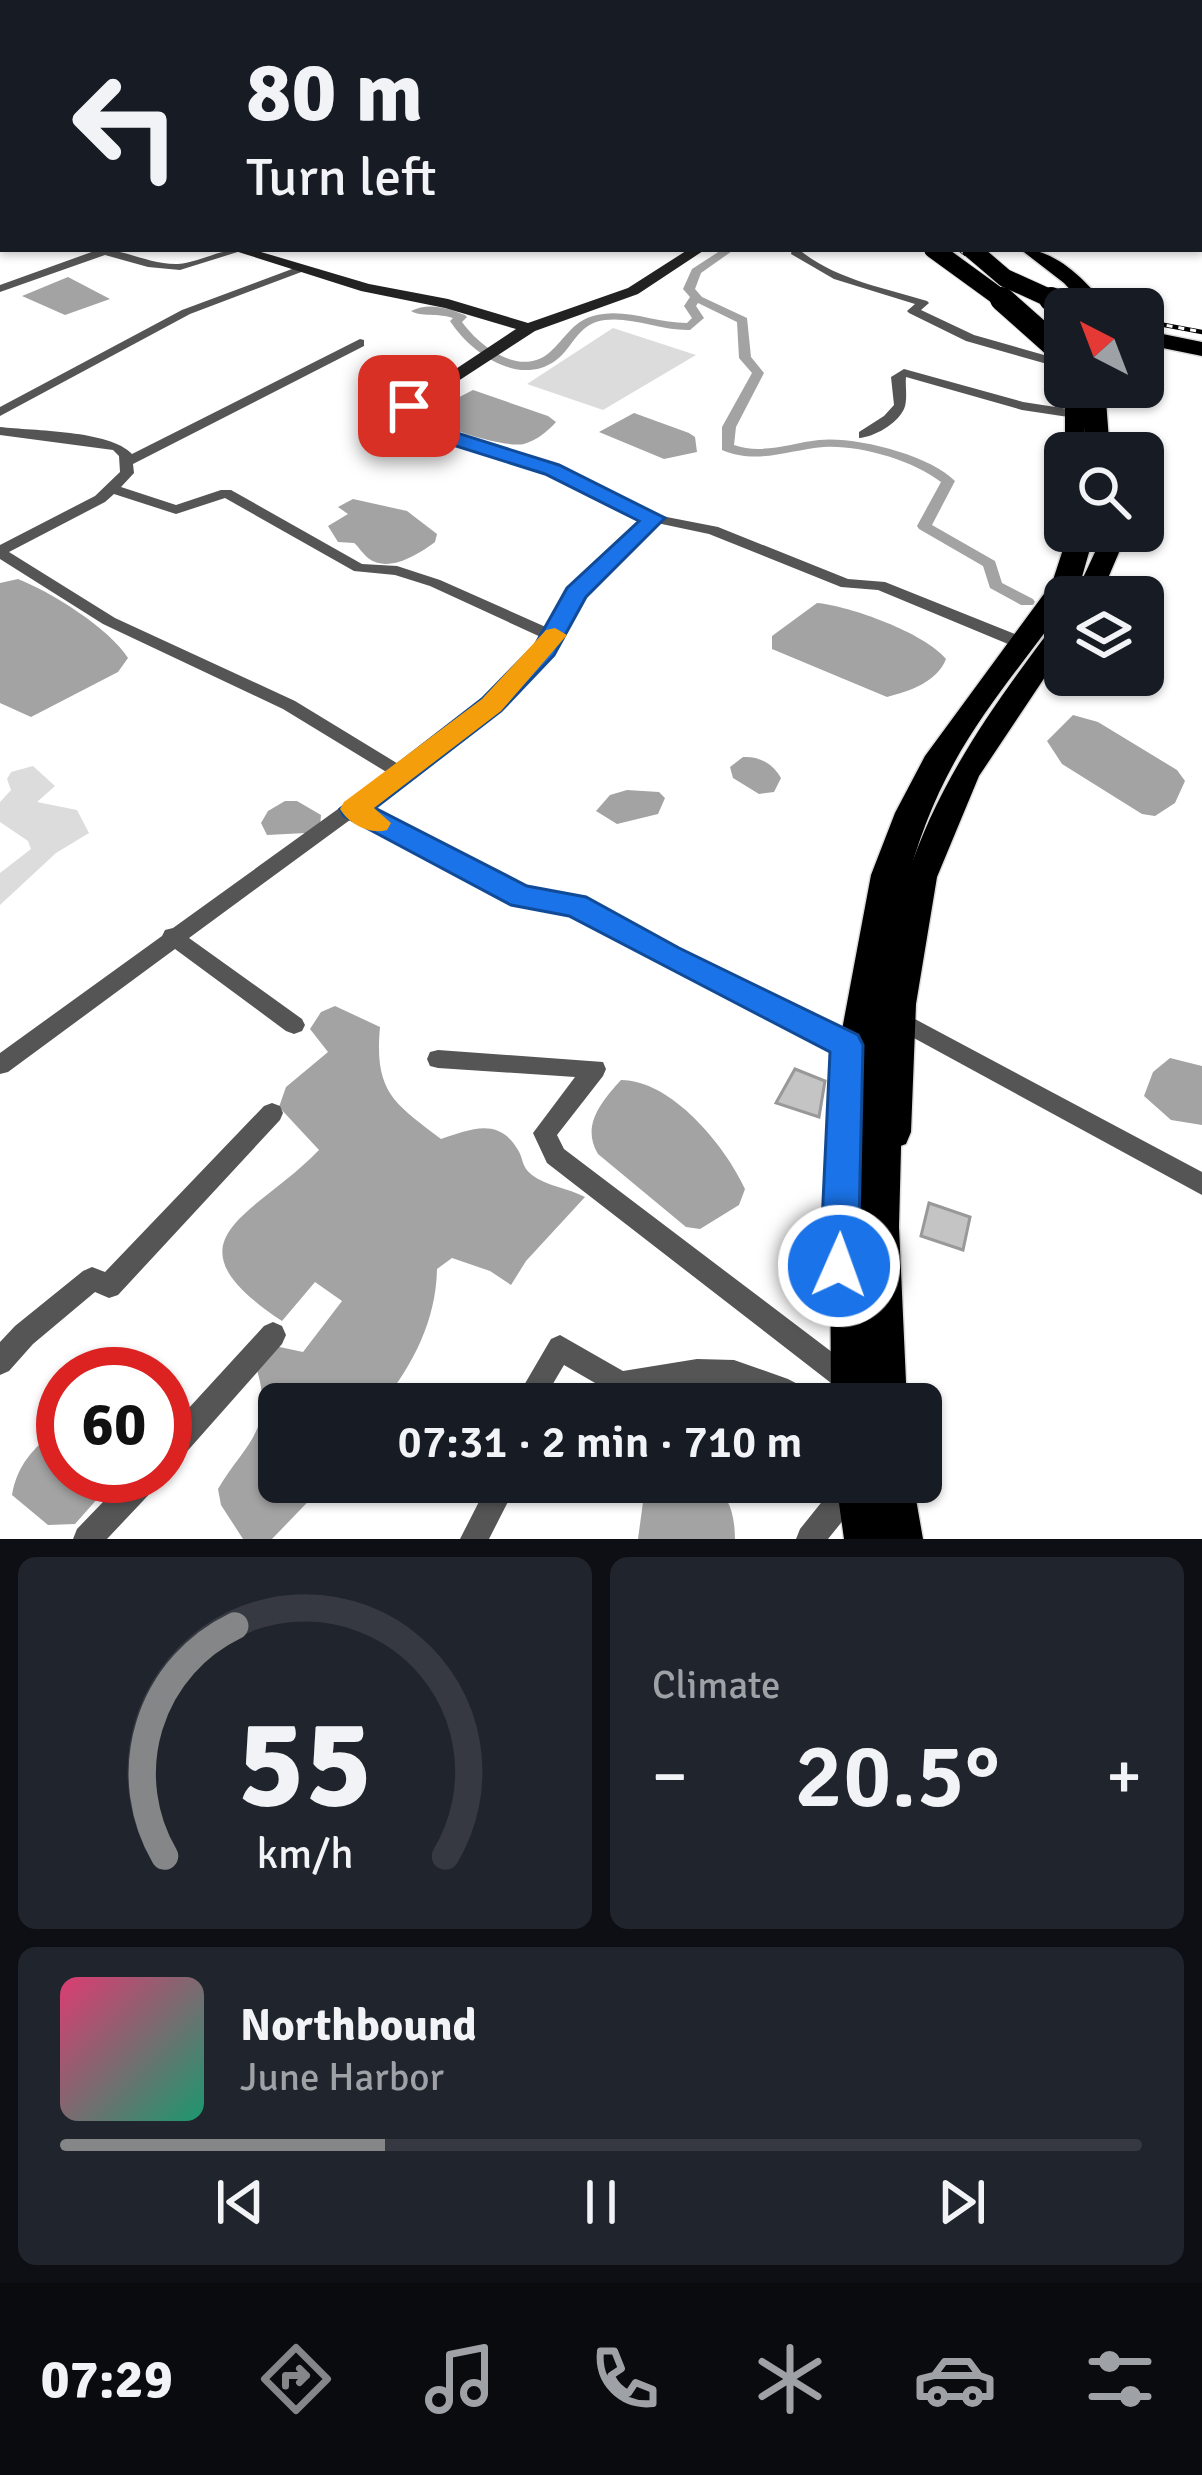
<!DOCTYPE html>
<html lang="en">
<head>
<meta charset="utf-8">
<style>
	:root { --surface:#171b24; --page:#20242c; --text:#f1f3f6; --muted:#9ea1a6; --line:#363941; --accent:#858687 }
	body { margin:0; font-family:Signika,sans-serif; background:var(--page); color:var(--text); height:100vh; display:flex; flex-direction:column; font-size:45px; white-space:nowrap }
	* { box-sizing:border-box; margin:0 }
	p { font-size:39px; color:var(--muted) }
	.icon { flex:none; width:66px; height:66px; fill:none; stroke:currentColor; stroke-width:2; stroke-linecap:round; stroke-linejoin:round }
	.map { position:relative; height:1539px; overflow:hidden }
	.drawer { display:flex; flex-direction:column; gap:18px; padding:18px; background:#0d0f14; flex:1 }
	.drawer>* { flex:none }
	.guide { position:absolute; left:0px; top:0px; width:1203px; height:252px; box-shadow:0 3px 9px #0004; background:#171b24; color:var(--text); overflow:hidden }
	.needle { width:78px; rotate:318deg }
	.buttons { position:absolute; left:1044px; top:288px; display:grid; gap:24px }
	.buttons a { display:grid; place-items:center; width:120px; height:120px; border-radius:18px; background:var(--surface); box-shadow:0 3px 9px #0004; font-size:60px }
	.speed { position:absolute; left:36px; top:1347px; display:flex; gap:24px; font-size:60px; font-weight:700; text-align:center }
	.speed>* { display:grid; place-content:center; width:156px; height:156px; border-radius:50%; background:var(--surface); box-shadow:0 3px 9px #0004; line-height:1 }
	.speed .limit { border:18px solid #d22; background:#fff; color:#111 }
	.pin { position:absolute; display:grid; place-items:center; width:102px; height:102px; color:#fff; margin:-51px; border-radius:24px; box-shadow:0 6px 18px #0006 }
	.me { position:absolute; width:132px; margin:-66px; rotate:2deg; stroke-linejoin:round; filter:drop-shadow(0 0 9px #0008) }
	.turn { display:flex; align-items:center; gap:42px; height:252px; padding:0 48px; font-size:54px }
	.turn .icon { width:156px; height:156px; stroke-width:2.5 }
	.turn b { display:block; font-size:84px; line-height:102px }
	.big { font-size:90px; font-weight:600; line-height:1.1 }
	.drawer .tile { flex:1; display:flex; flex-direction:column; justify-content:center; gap:18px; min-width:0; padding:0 42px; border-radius:18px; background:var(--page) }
	.drawer .dial { align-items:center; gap:0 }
	.dial svg { height:312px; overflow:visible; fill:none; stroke:var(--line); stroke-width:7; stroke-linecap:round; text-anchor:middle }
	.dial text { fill:var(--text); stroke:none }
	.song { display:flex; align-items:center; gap:36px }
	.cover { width:144px; height:144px; border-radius:18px; background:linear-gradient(135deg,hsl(340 70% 55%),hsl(160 70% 35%)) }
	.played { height:12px; border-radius:6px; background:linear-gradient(90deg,var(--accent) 30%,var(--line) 30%) }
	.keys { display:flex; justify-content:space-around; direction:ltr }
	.heat { display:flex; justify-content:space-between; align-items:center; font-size:66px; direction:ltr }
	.drawer .tiles { flex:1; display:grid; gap:18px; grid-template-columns:1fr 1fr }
	.tile:last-child { grid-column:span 2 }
	.trip { position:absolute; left:258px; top:1383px; width:684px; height:120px; border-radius:18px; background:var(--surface); box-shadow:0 3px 9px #0004; font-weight:600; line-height:120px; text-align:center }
	.menu { display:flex; height:192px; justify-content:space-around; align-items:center; background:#090b0e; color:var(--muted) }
	.menu .icon { width:84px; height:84px }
	.menu .active { color:var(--accent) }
	.menu b { font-size:54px; color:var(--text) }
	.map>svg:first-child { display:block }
</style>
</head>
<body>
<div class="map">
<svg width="1202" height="1539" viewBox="0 0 1202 1539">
	<rect width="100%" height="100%" fill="#fff"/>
	<path fill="#dcdcdc" d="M613 328 696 355 603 410 527 384Z
		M33 766 55 786 37 802 77 810 89 833 56 853 0 905V873L31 849 28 841 0 822V802L11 790 7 779 11 772Z"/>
	<path fill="#a3a3a3" d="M68 277 110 299 65 315 22 296Z
		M473 390 548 416 556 422C547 432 537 440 524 444 506 448 446 430 432 418L440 407Z
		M634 413 689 433 695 437 697 452 664 459 599 432Z
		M353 499 407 511 437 534 435 542C419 554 388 574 368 558 362 553 359 547 354 543L338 542 328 526 348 514 338 507Z
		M18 579C51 592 109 628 128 658L118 672 31 717 0 703V583Z
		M817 603C850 606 925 633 946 659 937 682 910 691 887 697L772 649V636Z
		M1073 715 1098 722 1177 770 1185 781 1175 803 1155 816 1142 814 1062 764 1047 741Z
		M743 757C760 756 773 764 781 778L774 792 759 794 733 778 730 767Z
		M627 790 659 792 665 798 658 814 617 824 596 811 610 795Z
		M285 801H297L321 815 320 827 306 833 267 835 261 823 268 811Z
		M335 1006 380 1027C374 1092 394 1103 441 1139 470 1130 498 1116 518 1150 524 1160 521 1166 532 1175 546 1186 568 1188 585 1197L526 1261 511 1285 490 1271 452 1258 437 1269C436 1320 414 1363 382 1404H279V1482H327L272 1539H243L221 1505 218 1489C245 1443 276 1430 256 1367L275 1346 303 1352 342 1301 315 1282 282 1321C158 1239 256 1216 319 1150L279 1107 286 1087 328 1052 310 1029 321 1012Z
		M1170 1058 1202 1066V1125L1171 1120 1144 1096 1153 1072Z
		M621 1080C671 1080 725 1145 745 1189L739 1205 700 1229 686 1227 598 1154C581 1126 601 1102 621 1080Z
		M57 1431 63 1433V1476H108L106 1489 75 1524 48 1525 12 1495C17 1466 33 1447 57 1431Z
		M659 1482C708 1482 734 1481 735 1539H638L643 1502Z"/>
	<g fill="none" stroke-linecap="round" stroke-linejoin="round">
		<path fill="#a3a3a3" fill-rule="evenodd" d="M1200 157H1202V163H1200Z
			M723 249H735L701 273 695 289 702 297 747 318 751 357 764 373 736 427 734 445C762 455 791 443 819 440 855 436 930 455 955 481L932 525 995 561 1002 583 1033 599 1035 602 1033 605H1021L990 588 983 566 919 529 917 526 941 482C912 460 860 445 824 447 788 450 757 465 722 450V427L752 373 739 358 737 322 698 303 696 306 704 318 690 330C659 331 625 313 596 322 576 329 571 350 555 361 518 387 470 352 450 321L453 318C439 313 420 317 411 311 429 302 447 308 465 315L467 317 462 322C480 347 521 378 550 352 565 339 572 322 593 316 624 307 655 323 687 323L692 318 684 306 690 297 683 289 692 269Z"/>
	</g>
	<path fill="#c4c4c4" stroke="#999" stroke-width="3" d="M795 1069 825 1081 819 1117 776 1103Z
		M929 1203 970 1217 963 1250 921 1236Z"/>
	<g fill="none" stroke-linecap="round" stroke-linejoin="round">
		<g stroke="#dbdbdb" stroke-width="3">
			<path id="primary" d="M779 0H791L792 3H780Z
				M1020 249C1057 249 1086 281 1109 309H1088L1064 283Z
				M1065 383 1084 387 1085 453 1065 456Z
				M1097 531H1121L1120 550 1100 597H1074L1096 550Z
				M1065 620V647L979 776 937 877 916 1004 911 1132 906 1144 892 1149 878 1144C866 1119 875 1081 876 1054 888 863 944 770 1056 622Z"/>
		</g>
		<g stroke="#dbdbdb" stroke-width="3">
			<path id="highway" d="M722 0H736L737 3H723Z
				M760 0H774V3H760Z
				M1143 330 1202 342V356L1143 344Z
				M1081 387H1105L1110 453H1086Z
				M1069 531H1095L1080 584 1071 597H1065V605C1028 657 984 708 954 763 899 862 884 980 879 1092L896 1096 902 1109 899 1227 907 1404H831L830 1224 842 1030 871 875 895 813 925 756 1052 583Z
				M836 1482H913L923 1539H844Z"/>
		</g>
		<path fill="#555" fill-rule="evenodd" d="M658 0H666L665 3H657Z
			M0 44H3V48H0Z
			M100 249C127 250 151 265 178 264 201 262 221 248 244 250L180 270 148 267 105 255 0 292V285Z
			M792 249H805L802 252C838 280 885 288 927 301L929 303 921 310 974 335 1065 361V369L966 341 909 313 907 311 915 304 834 279 791 254Z
			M300 266 305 269 304 271 190 314 0 416V407L182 310Z
			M360 339 364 340V346L133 464 134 473 121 487 176 505 221 490H231L362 564 397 566 440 580 548 628 571 590 643 521 632 518 547 473 438 437 404 411V405L409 404 448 431 557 467 641 512 718 527 848 579 885 582 1020 636 1022 640 1020 644H1008L878 590 841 587 709 534 657 523 582 595 562 637 551 653 481 723 366 807 525 890 583 900 674 951 855 1039 858 1045 855 1051 847 1054 839 1051 660 963 572 912 514 902 354 817 189 938 302 1019 305 1025 302 1031 294 1034 286 1031 175 949 8 1072 0 1074V1053L162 936 165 930 173 928 388 773 283 709 103 624 0 559V545L95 496 120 472 119 456 113 450 0 435V427C33 431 110 430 132 454ZM114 494 176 514 225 498 354 571 395 575 430 586 543 638 538 646 469 715 400 765 295 701 115 618 9 552 105 502Z
			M904 369 1023 402 1075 410 1081 414 1075 418 1022 410 906 377C905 385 908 400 904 409 897 424 874 437 859 438V432L884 416 894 405 891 377Z
			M898 1010 1202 1172V1195L890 1025 887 1019 890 1013Z
			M438 1050 603 1062 606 1069 603 1076 557 1135 564 1149 849 1365 853 1374 849 1383 840 1387 831 1383 547 1163 533 1133 575 1077 438 1068 430 1066 427 1059 430 1052Z
			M272 1103 280 1106 283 1113 280 1120 118 1295 109 1298 95 1292 33 1344 9 1371 0 1375V1342L15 1326 83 1271 92 1267 105 1272 264 1106Z
			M273 1322 282 1326 286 1335 282 1344 175 1465 165 1469V1434L264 1326Z
			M560 1335 623 1371 697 1359 734 1360 788 1379 817 1394 820 1404H780L754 1392 716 1384 621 1398 564 1365 541 1404H513L551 1339Z
			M128 1476H161L157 1486 107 1539H73L77 1529Z
			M489 1482H518L489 1539H460Z
			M837 1483H857L861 1493 857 1503 828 1539H796L800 1529Z"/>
		<path fill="#222" fill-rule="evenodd" d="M3 205V213L0 214V206Z
			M229 249H251L369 284 448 299 528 323 628 288 689 249H706L638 294 535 331 409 413 403 412V404L516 329 445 308 361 291Z"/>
		<use href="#primary" fill="#000" fill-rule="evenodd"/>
		<use href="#highway" fill="#000" fill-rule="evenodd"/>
		<g stroke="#000" stroke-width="4.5">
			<path id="rail" d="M1131 0 1136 3
				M959 249 997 277 1100 309
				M1143 321 1202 332"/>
		</g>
		<use href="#rail" stroke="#fff" stroke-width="3" stroke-dasharray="6" stroke-linecap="butt"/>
		<g stroke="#dbdbdb" stroke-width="20" stroke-linecap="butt">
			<path id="highway-bridge-far1" d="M933 249 1006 302
				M971 249 1005 278 1058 302"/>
		</g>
		<g stroke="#dbdbdb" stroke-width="26" stroke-linecap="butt">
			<path id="highway-bridge" d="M1002 299 1065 355
				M1051 299 1073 309"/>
		</g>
		<use href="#highway-bridge-far1" stroke="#000" stroke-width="18"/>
		<use href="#highway-bridge" stroke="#000" stroke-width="24"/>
	</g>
	<path fill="#1a73e8" stroke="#114b97" stroke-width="3" d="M402 402H416L457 433 559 465 665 518 586 597 554 655 501 711 375 808 527 886 586 897 679 948 858 1035 863 1045 858 1266 853 1278 839 1284 826 1278 820 1266 830 1052 569 916 511 905 344 816 340 809 482 699 535 645 567 588 639 521 545 474 443 442 402 411Z"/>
	<path fill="#f59e0b" d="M555 628 567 635 501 711 374 808 391 823 387 830C370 835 349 824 340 809L344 802 482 699 546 630Z"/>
</svg>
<div class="buttons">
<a><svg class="needle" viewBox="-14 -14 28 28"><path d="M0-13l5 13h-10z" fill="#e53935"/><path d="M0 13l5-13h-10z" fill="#9ea1a6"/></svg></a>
<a><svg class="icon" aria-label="search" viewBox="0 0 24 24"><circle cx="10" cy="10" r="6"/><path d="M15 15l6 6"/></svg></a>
<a><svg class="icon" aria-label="layers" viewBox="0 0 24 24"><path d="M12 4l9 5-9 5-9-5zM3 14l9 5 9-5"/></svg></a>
</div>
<div class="speed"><div class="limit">60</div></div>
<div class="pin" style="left:409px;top:406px;background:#d93025"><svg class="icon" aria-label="arrive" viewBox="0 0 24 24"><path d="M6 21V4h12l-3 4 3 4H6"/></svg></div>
<svg class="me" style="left:839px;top:1266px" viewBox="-20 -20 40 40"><circle r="17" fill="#1a73e8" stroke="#fff" stroke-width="3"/><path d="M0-11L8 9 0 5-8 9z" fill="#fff"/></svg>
<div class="trip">07:31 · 2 min · 710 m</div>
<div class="guide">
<div class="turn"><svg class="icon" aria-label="left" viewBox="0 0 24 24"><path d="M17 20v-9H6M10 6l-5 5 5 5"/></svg><div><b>80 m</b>Turn left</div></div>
</div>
</div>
<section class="drawer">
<div class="tiles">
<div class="tile dial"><svg viewBox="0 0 100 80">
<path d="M14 69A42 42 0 1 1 86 69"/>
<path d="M14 69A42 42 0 0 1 32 10" stroke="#858687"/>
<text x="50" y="56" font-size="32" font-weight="700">55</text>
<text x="50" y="72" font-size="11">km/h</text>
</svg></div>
<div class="tile"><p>Climate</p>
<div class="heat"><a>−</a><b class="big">20.5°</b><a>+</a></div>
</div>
<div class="tile">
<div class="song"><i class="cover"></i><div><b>Northbound</b><p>June Harbor</p></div></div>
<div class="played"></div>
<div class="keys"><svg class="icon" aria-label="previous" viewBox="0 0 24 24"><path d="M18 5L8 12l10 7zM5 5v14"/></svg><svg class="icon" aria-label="pause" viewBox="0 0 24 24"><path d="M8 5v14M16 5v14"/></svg><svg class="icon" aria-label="next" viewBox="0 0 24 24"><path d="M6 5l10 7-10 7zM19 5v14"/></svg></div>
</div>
</div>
</section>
<nav class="menu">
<b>07:29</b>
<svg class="icon active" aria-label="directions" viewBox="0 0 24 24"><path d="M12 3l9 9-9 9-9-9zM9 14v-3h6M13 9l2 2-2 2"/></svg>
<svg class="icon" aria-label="music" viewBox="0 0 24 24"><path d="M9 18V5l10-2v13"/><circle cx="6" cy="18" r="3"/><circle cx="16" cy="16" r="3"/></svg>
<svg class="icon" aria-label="phone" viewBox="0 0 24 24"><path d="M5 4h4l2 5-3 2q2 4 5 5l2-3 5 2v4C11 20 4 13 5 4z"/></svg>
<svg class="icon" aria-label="climate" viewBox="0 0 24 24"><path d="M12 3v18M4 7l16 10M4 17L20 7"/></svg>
<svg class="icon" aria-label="car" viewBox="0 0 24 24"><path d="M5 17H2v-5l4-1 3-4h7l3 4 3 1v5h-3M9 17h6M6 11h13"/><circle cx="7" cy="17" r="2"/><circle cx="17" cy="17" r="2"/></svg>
<svg class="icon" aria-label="filters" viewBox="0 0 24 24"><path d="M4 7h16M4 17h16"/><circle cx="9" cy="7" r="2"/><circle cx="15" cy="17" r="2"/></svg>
</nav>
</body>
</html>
